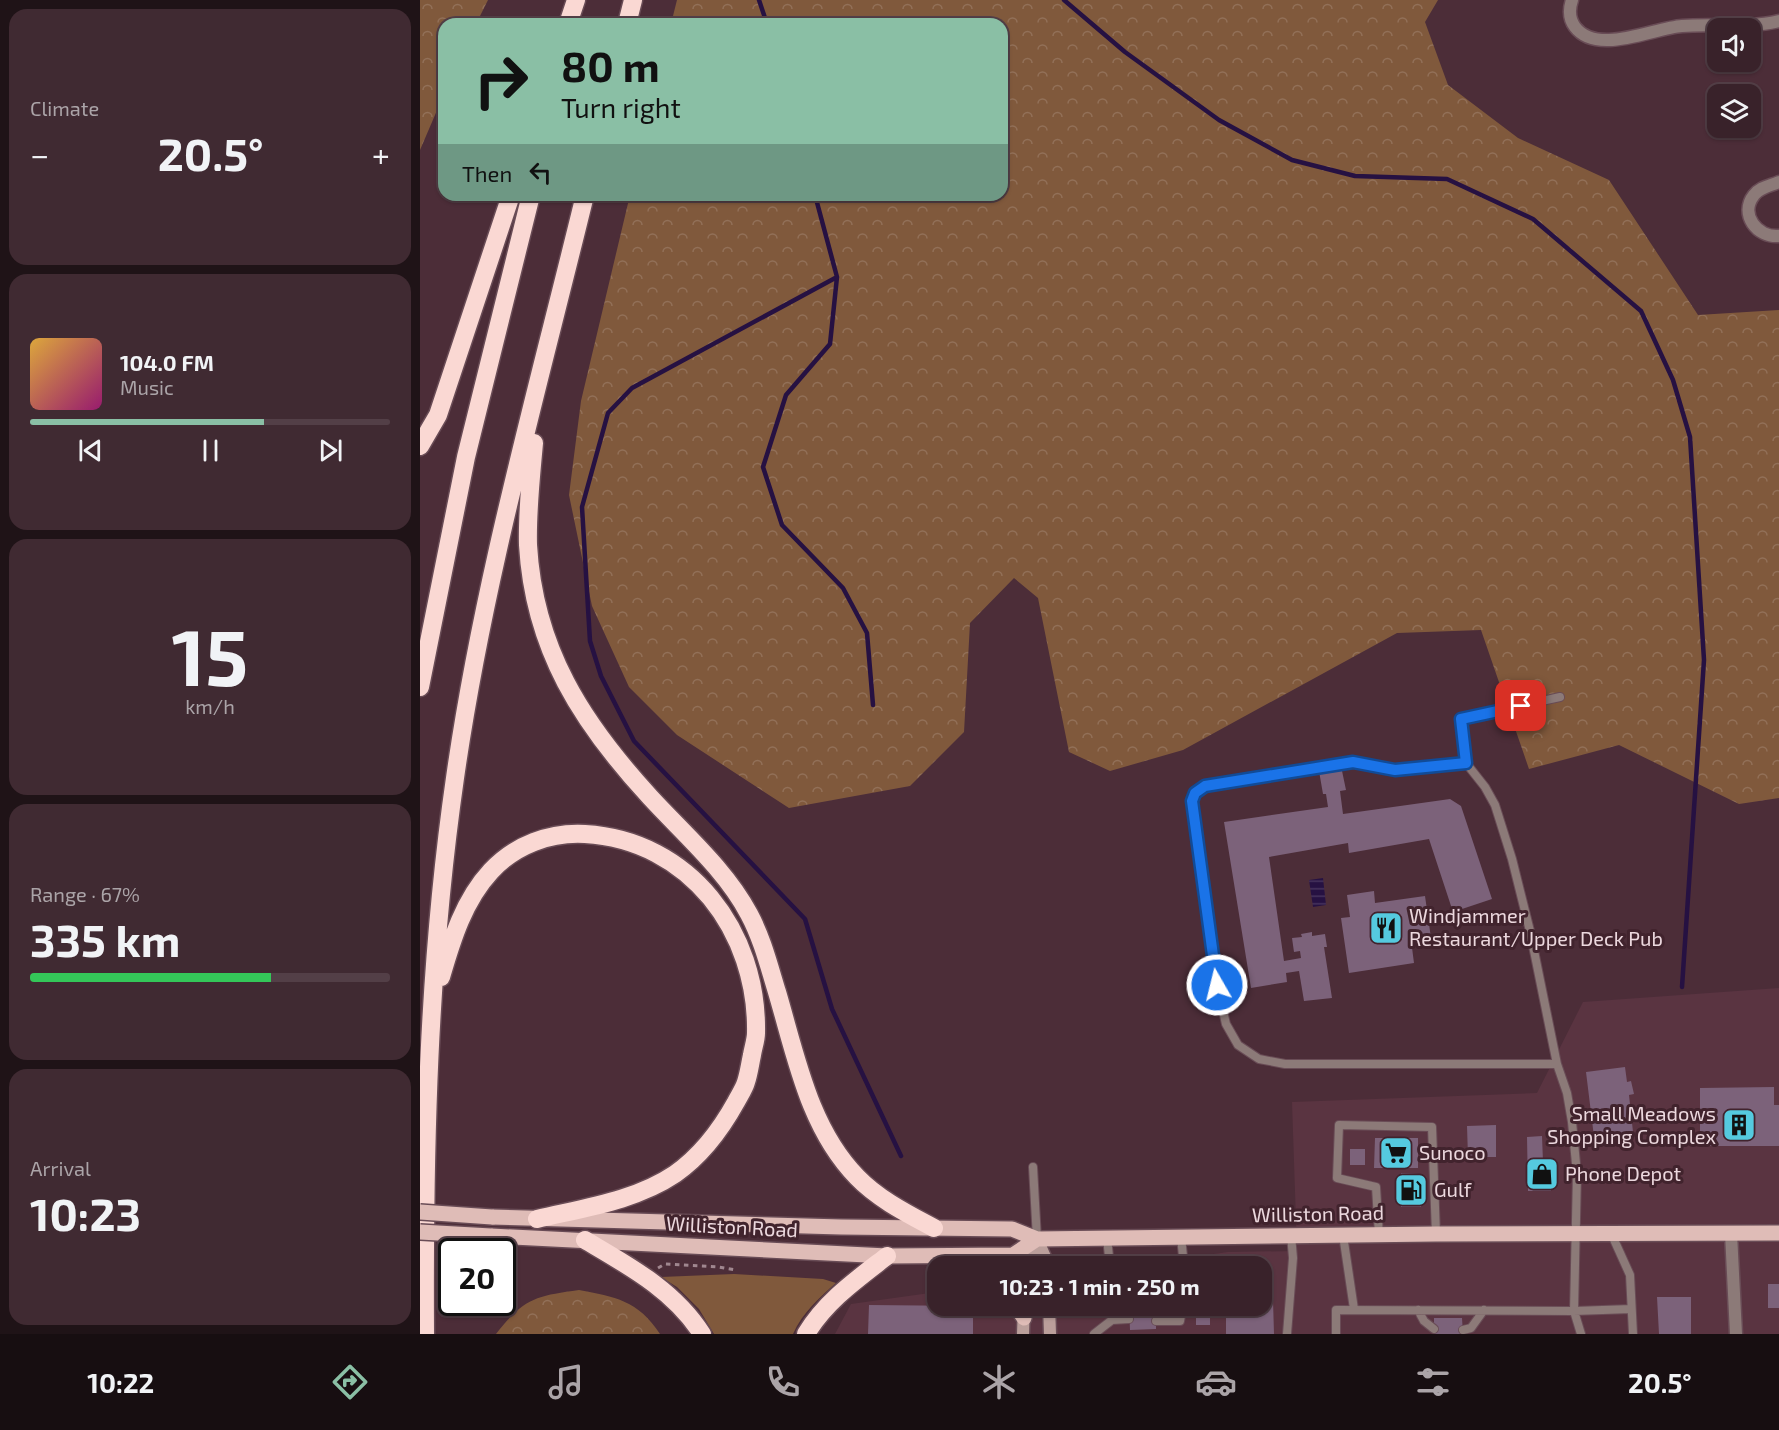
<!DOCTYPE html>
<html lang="en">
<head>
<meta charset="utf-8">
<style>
	:root { --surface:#39222a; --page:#402a32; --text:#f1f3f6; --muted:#aba4a8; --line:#533f47; --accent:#8abfa5 }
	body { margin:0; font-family:"Exo 2",sans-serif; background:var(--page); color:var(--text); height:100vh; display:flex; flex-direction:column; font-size:22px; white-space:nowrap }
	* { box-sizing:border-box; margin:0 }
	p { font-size:20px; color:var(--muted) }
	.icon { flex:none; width:33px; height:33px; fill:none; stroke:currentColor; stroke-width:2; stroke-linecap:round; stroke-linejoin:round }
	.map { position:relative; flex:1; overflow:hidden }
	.sheet { display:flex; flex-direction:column; gap:9px; padding:9px; background:#1f1317; width:420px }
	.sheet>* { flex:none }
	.guide { position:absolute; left:18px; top:18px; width:570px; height:183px; border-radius:18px; box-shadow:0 2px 4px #0004,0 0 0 2px var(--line); background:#8abfa5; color:#111; overflow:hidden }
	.tools { position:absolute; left:1287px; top:18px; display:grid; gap:12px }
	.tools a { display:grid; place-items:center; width:54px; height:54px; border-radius:12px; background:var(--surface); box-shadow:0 2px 4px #0004,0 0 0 2px var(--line); font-size:30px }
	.speed { position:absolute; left:18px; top:1238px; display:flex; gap:12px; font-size:30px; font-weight:700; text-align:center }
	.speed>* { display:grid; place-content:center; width:78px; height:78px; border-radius:50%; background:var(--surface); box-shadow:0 2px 4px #0004,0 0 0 2px var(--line); line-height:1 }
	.speed .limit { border:3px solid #111; border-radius:9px; background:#fff; color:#111 }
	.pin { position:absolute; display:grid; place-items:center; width:51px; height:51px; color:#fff; margin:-26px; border-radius:12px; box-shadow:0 3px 9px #0006 }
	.me { position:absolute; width:66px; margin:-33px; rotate:352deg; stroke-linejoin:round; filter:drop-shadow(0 0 4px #0008) }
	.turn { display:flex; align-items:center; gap:21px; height:126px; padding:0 24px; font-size:27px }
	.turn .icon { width:78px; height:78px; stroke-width:2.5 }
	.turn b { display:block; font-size:42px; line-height:51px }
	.then { display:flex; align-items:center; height:57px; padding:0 24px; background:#0003; gap:12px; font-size:22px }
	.big { font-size:45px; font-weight:700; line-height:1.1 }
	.sheet .tile { flex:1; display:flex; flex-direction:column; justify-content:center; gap:9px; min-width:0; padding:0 21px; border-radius:18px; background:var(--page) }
	.sheet .dial { align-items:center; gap:0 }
	.dial b { font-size:78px; line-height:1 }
	.song { display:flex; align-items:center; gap:18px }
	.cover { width:72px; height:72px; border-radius:9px; background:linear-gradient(135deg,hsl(40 70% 55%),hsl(320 70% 35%)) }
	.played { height:6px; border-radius:3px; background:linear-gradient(90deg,var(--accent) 65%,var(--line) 65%) }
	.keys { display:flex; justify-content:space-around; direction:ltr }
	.heat { display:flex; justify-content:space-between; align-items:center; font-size:33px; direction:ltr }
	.charge { height:9px; border-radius:4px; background:linear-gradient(90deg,#34c759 67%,var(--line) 0) }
	.trip { position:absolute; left:507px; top:1256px; width:345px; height:60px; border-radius:18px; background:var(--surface); box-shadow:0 2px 4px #0004,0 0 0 2px var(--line); font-weight:700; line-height:60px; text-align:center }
	.tabs { display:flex; height:96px; justify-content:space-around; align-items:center; background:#170e11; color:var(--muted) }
	.tabs .icon { width:42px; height:42px }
	.tabs .active { color:var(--accent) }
	.tabs b { font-size:27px; color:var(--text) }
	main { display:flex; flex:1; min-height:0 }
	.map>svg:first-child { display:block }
</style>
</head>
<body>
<main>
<section class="sheet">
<div class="tile"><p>Climate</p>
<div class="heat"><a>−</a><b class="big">20.5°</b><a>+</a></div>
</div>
<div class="tile">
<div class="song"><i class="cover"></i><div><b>104.0 FM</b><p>Music</p></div></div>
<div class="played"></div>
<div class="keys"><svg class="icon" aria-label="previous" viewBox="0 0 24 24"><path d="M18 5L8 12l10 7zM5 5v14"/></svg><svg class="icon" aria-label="pause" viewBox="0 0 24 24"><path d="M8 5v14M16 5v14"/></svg><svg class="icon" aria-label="next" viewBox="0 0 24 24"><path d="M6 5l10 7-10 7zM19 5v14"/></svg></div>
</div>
<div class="tile dial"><b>15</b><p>km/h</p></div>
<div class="tile"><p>Range · 67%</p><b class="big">335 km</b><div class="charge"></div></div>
<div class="tile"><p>Arrival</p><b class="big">10:23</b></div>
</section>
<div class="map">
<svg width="1359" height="1334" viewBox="0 0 1359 1334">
	<defs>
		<pattern id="forest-crowns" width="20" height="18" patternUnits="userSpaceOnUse" patternTransform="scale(1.5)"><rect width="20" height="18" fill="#80593c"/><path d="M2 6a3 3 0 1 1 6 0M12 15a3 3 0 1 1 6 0" fill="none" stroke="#927058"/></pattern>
		<pattern id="water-rules" width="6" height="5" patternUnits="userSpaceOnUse" patternTransform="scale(1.5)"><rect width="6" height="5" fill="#261142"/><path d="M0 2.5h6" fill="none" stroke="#46335d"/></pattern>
	</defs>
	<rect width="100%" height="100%" fill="#4c2d38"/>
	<path fill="#5a3441" d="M1359 988V1334H415L431 1304 517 1292 518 1305H842V1266H708L808 1252 877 1251 872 1102 1117 1093 1163 1002Z"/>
	<path fill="#80593c" d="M314 1274 403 1279 416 1283C399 1298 383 1312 373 1334H294L279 1309 257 1287 241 1277Z"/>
	<path fill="url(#forest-crowns)" d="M0 0H68L56 24H24V94L0 150Z
		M257 0H1018L1005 22 1028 85 1098 138 1189 180 1278 315 1359 310V798L1319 804 1199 745 1109 769 1061 630 977 633 763 750 690 771 649 752 618 598 594 578 550 623 544 732 490 786 369 808 257 735 209 687 172 606 149 495 161 401 210 195H582V24H251Z
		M159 1290C195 1297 218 1300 240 1334H76C104 1298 116 1296 159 1290Z"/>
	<path fill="url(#water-rules)" d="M903 878 906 905 893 907 889 880Z"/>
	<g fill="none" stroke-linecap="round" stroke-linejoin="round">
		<path stroke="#261142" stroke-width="4.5" d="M339 0 347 24
			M644 0 705 52 799 120 872 160 935 176 1027 179 1113 219 1221 311 1253 380 1270 437 1284 660 1262 987
			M395 195 417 277 410 344 366 395 343 467 362 525 423 588 447 633 453 705
			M417 277 212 388 188 413 162 507 170 641 181 676 214 741 385 919 412 1009 481 1156"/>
	</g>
	<path fill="#7c627a" d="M921 766 926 790 920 791 923 814 1030 799 1041 806 1072 899 1033 912 1009 839 929 853 928 843 849 857 864 961 881 958 880 951 874 952 872 938 882 937 881 934 892 932V936L905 934 907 947H904L912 998 884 1001 879 971 866 973 867 982 831 988 804 822 908 807 906 794H903L899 771Z
		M954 891 955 903 1005 896 1011 938 991 940 994 963 929 973 921 918 930 917 927 895Z
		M1205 1067 1207 1082 1211 1081 1214 1094 1209 1095 1213 1132 1174 1137 1166 1072Z
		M1354 1087V1105H1359V1146H1280V1088Z
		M1076 1125V1157H1048L1047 1126Z
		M1122 1136 1123 1162H1130L1131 1191H1108L1107 1137Z
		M955 1138H998V1168H954Z
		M930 1149H945V1165H930Z
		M981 1173 1001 1174V1207H981Z
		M1348 1284H1359V1308H1348Z
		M1237 1297H1271V1334H1239Z
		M853 1300 854 1334H806V1305H842V1301Z
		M449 1305 553 1306V1334H448Z
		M709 1305H752V1311L736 1312V1329L710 1330Z
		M776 1311H790V1325H776Z
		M1014 1318H1042L1043 1334H1014Z"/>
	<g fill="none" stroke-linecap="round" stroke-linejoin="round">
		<g stroke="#694c56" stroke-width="10">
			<path id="service" d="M1140 697 1041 719 1046 763 1065 787 1075 805 1092 859 1110 931 1137 1064 1147 1093 1152 1122 1157 1174 1154 1311 1161 1334
				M1046 763 975 770 933 762 785 786 775 793 772 801 797 985 806 1024 818 1045 839 1059 865 1064H1137
				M613 1167 617 1239
				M1191 1233 1210 1275 1213 1334
				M923 1235 934 1309
				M959 1235 956 1187 917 1178 919 1125 1012 1127 1016 1234
				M761 1237 764 1266
				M687 1238 690 1266
				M692 1305V1320
				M998 1310 1004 1321 1014 1329
				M736 1321H760L763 1305
				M1043 1330 1051 1328 1064 1310
				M674 1334 692 1320 709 1319
				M867 1334 873 1258 871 1235
				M916 1334V1310L1154 1311 1211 1309"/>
		</g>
		<g stroke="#694c56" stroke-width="15">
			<path id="minor" d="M1152 0C1149 9 1149 19 1155 27 1177 56 1233 28 1262 26 1295 23 1326 29 1359 21
				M1359 182C1350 186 1340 187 1334 195 1319 214 1337 238 1359 236
				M1311 1233 1316 1334"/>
		</g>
		<g stroke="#694c56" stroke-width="15">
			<path id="secondary" d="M617 1239 629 1266
				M605 1266 617 1239
				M629 1305 630 1334
				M603 1334 604 1305"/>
		</g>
		<g stroke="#694c56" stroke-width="18">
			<path id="primary" d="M72 1217 421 1227 592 1229 617 1239 1016 1234 1359 1233
				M71 1236 467 1256 593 1255 617 1239
				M595 1305 604 1318"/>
		</g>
		<g stroke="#694c56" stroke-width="21">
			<path id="motorway" d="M148 24 156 0
				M207 24 213 0
				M114 443C111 477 107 511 108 545 114 649 162 723 230 797 263 833 306 870 329 914 342 938 349 966 357 992 376 1056 389 1128 437 1177 458 1199 488 1214 514 1228
				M0 446 18 415 91 195
				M0 687 46 457 111 195
				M21 977C32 939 44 900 71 871 95 845 130 832 165 834 270 840 338 932 336 1033 336 1040 333 1048 332 1055 330 1064 329 1073 326 1082 324 1089 319 1096 316 1102 300 1131 282 1155 255 1174 215 1201 163 1208 117 1219
				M165 1240C209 1266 254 1290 282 1334
				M5 1334C4 1146 8 965 35 778 63 581 118 388 165 195
				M386 1334C406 1301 436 1280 467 1256"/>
		</g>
		<path stroke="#a0878f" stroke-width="3" stroke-dasharray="4.5 4.5" stroke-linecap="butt" d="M238 1268 245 1264 299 1267 316 1270"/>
		<use href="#service" stroke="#8c7a78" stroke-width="8"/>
		<use href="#minor" stroke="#8c7a78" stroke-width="12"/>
		<use href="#secondary" stroke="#bb9f9b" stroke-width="12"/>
		<use href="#primary" stroke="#dfbcb7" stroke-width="15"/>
		<use href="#motorway" stroke="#fad8d3" stroke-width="18"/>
		<g stroke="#694c56" stroke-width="18" stroke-linecap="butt">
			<path id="primary-bridge" d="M0 1212 72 1217
				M0 1232 71 1236"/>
		</g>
		<use href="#primary-bridge" stroke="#dfbcb7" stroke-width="15"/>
	</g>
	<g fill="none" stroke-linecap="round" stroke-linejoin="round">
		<g stroke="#114b97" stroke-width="15">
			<path id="route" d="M797 985 772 801 775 793 785 786 933 762 975 770 1046 763 1041 719 1101 706"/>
		</g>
		<use href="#route" stroke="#1a73e8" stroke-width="10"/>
	</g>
	<defs>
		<g id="restaurant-square" transform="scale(1.725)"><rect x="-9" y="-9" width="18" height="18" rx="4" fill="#55cadf" stroke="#41232d"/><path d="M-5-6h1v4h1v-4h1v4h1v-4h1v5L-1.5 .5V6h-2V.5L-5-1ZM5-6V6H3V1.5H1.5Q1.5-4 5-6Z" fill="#111"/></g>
		<g id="building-square" transform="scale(1.725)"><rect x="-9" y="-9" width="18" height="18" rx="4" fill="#55cadf" stroke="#41232d"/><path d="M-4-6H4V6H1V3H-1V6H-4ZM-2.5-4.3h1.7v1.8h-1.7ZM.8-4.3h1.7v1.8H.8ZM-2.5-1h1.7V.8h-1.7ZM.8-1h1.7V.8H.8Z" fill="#111"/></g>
		<g id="supermarket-square" transform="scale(1.725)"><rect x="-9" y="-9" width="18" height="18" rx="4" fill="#55cadf" stroke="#41232d"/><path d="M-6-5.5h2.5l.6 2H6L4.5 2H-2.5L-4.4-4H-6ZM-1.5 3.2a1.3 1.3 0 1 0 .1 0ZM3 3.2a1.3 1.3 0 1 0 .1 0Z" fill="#111"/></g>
		<g id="shop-square" transform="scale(1.725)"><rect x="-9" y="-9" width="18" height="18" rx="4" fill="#55cadf" stroke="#41232d"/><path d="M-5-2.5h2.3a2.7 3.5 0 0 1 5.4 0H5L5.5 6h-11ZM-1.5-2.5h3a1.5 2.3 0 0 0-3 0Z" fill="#111"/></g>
		<g id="fuel-square" transform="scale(1.725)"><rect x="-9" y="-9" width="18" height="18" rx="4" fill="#55cadf" stroke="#41232d"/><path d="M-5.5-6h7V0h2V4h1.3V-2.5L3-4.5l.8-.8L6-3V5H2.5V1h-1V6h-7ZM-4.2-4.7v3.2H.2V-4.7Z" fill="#111"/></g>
	</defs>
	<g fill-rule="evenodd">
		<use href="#restaurant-square" x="966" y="928"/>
		<use href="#building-square" x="1319" y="1125"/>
		<use href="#supermarket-square" x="976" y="1153"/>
		<use href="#shop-square" x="1122" y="1174"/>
		<use href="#fuel-square" x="991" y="1190"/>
	</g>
	<g text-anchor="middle" stroke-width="6" stroke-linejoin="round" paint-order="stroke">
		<g font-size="20" fill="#ecd8de" stroke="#41232d" text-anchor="start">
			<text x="989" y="923">Windjammer<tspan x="989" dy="23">Restaurant/Upper Deck Pub</tspan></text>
			<text x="1296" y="1121" text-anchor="end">Small Meadows<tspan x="1296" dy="23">Shopping Complex</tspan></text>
			<text x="999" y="1160">Sunoco</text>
			<text x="1145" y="1181">Phone Depot</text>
			<text x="1014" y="1197">Gulf</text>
		</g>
		<g font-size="20" fill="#ecd8de" stroke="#41232d">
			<text transform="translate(898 1214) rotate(-1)" y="7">Williston Road</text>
			<text transform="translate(312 1227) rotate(3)" y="7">Williston Road</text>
		</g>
	</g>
</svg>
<div class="tools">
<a><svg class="icon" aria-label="sound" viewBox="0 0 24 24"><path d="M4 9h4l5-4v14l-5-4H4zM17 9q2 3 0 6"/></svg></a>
<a><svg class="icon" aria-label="layers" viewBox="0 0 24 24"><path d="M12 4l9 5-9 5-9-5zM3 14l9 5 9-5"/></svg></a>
</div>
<div class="speed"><div class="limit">20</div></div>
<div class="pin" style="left:1101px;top:706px;background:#d93025"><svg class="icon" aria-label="arrive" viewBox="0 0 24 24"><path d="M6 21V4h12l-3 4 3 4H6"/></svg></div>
<svg class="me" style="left:797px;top:985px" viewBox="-20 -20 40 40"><circle r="17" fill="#1a73e8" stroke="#fff" stroke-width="3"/><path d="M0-11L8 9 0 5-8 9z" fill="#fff"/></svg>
<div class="trip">10:23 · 1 min · 250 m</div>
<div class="guide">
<div class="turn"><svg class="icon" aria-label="right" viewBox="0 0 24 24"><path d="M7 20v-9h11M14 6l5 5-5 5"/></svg><div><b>80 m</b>Turn right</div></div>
<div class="then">Then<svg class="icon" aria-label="left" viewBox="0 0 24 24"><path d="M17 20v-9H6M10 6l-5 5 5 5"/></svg></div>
</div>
</div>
</main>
<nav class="tabs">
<b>10:22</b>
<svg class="icon active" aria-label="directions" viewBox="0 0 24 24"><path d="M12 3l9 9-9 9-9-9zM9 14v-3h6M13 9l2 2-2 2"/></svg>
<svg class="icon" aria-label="music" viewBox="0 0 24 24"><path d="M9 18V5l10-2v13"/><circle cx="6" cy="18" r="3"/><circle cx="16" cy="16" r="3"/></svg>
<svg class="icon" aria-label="phone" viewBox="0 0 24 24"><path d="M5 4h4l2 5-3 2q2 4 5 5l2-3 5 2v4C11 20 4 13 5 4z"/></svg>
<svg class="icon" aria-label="climate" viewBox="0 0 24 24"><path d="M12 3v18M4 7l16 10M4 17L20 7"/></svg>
<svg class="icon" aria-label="car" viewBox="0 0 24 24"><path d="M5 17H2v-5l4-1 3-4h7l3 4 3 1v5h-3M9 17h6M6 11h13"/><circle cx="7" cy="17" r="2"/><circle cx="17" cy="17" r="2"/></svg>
<svg class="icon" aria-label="filters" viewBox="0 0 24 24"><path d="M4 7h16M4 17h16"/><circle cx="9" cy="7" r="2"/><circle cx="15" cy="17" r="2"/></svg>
<b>20.5°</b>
</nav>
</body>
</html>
